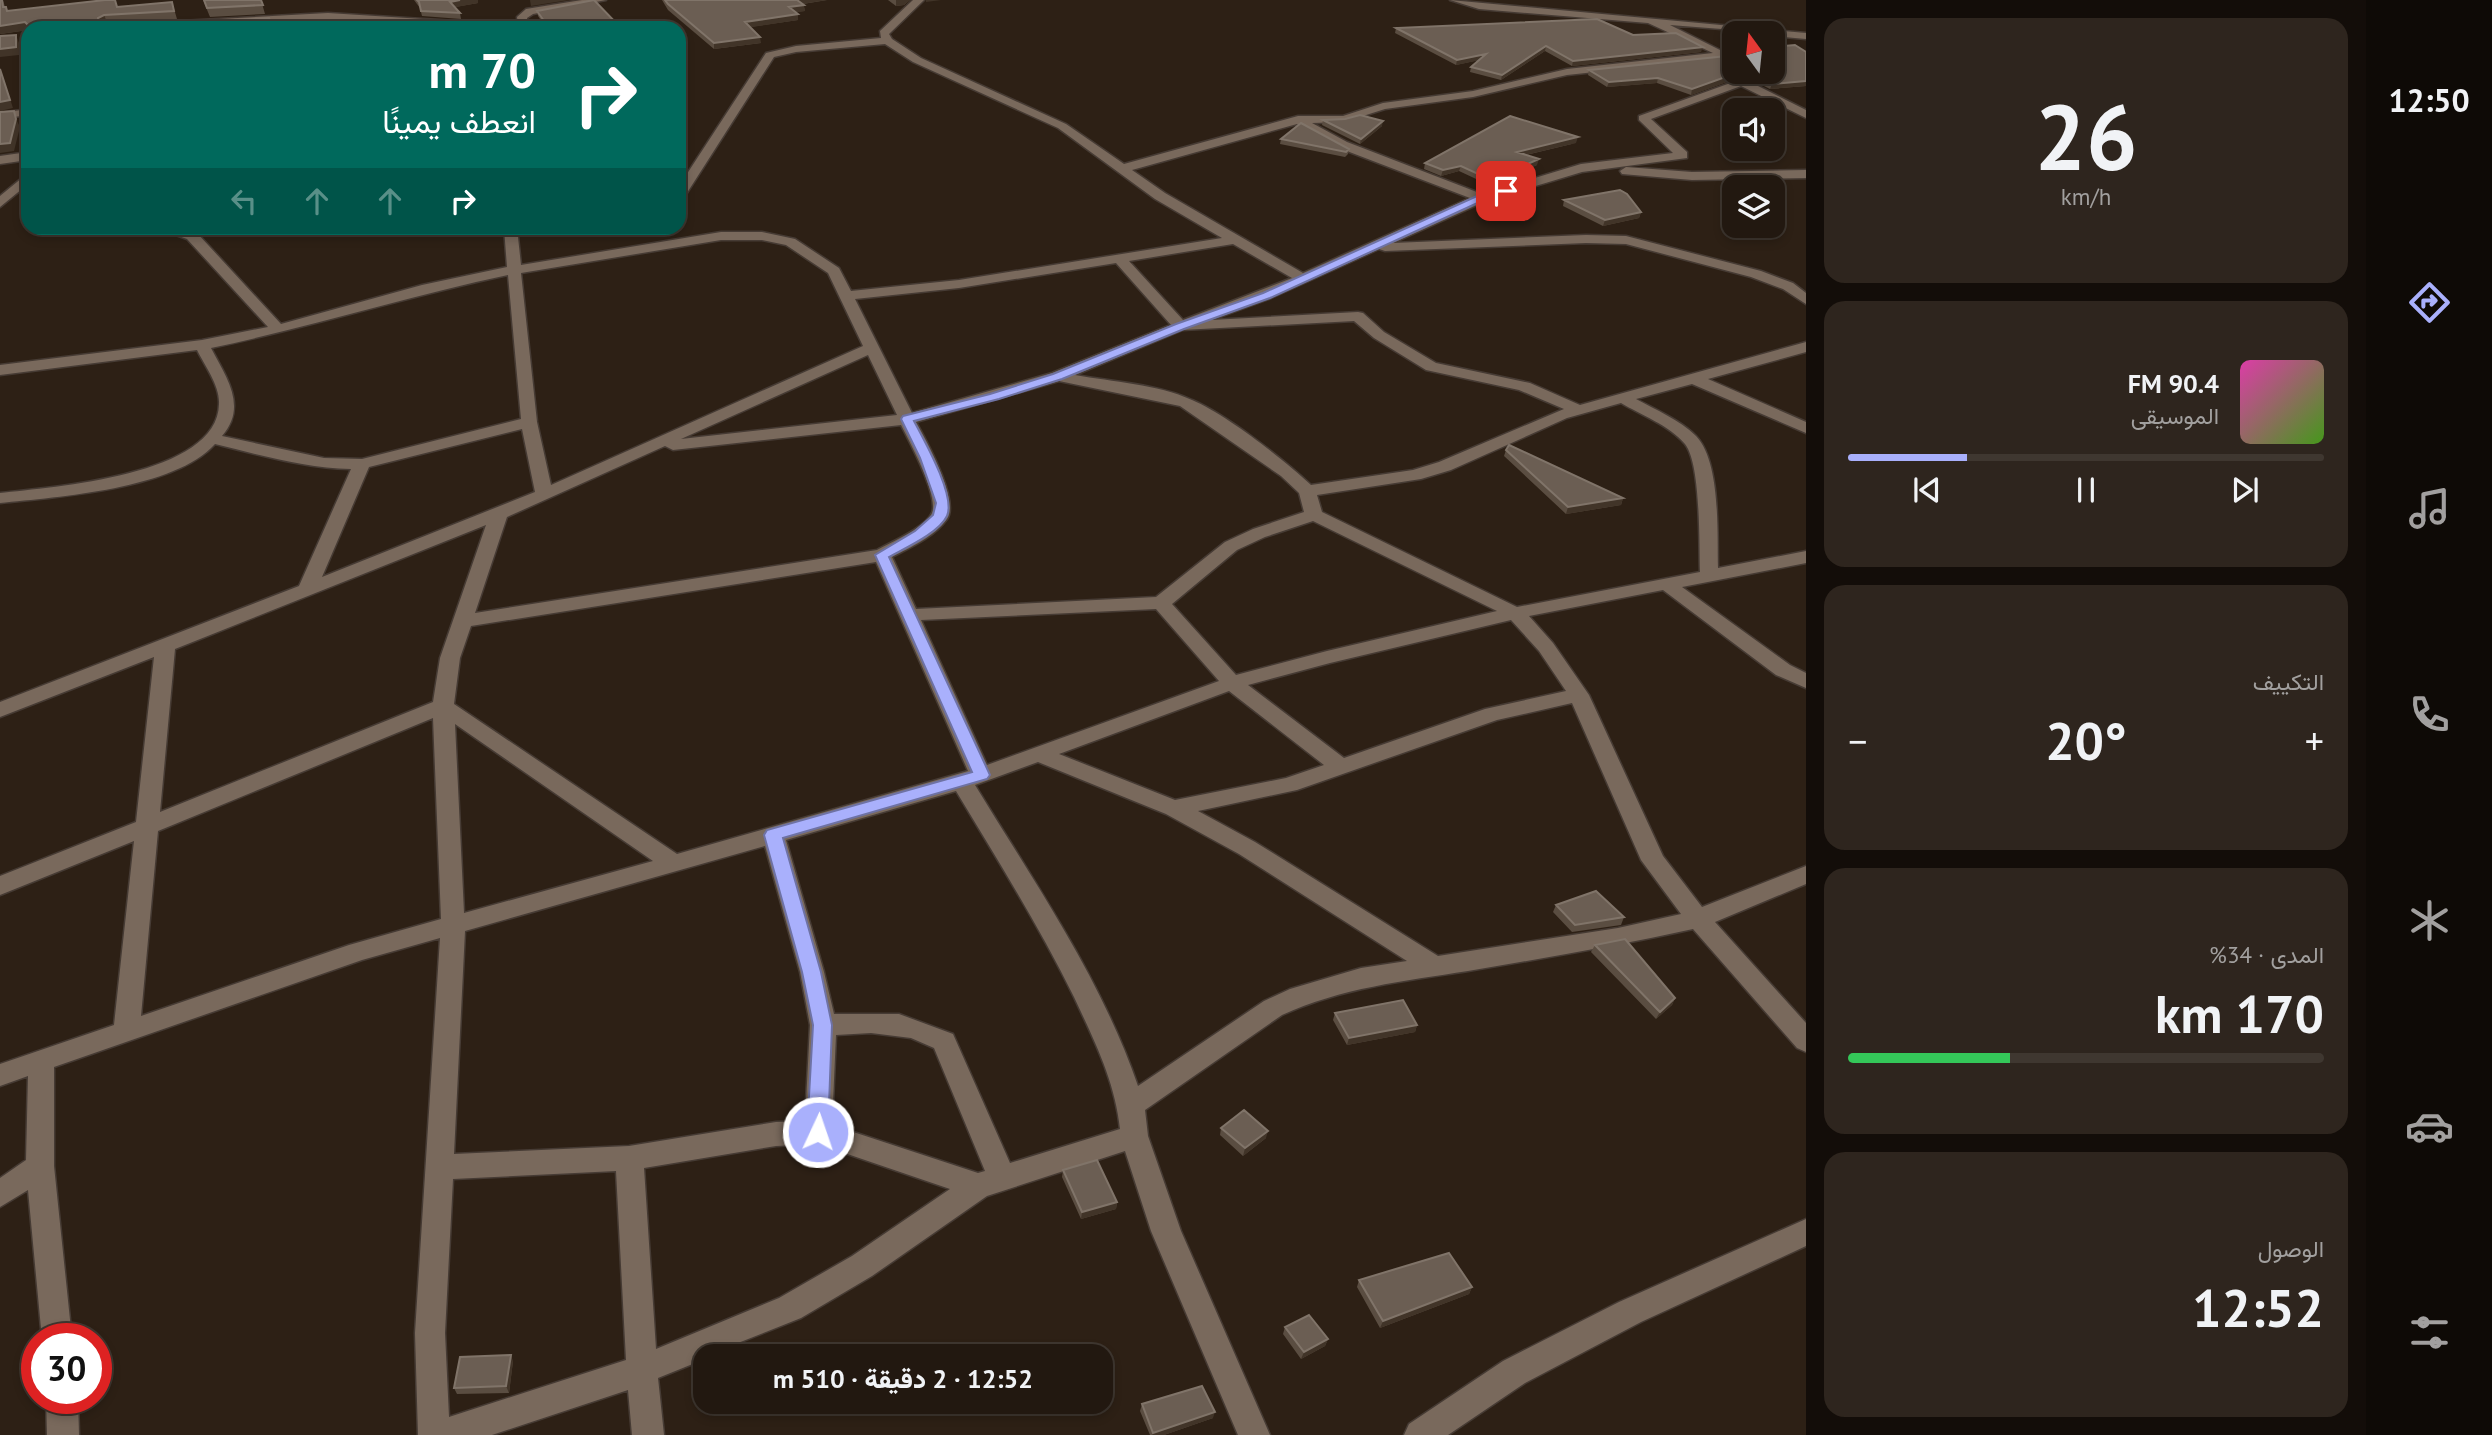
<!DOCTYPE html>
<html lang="ar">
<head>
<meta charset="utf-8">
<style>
	:root { --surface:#221810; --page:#2e251e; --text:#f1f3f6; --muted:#a2a09f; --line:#3f3730; --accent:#a9b0fc }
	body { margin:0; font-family:"PT Sans",Vazirmatn,sans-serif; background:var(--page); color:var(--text); direction:rtl; height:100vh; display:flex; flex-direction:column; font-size:26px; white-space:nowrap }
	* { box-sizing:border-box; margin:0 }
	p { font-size:23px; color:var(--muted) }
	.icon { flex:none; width:38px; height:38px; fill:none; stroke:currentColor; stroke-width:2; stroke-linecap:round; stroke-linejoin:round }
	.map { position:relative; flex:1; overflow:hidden; direction:ltr }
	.panel { display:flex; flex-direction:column; gap:18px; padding:18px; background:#130d09; width:560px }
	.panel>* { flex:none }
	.banner { position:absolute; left:21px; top:21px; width:665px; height:214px; border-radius:21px; box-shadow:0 4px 10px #0003,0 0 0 2px var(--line); direction:rtl; background:#00695c; color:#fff; overflow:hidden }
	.needle { width:46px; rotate:345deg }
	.fabs { position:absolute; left:1722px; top:21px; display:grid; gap:14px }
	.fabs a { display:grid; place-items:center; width:63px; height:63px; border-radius:14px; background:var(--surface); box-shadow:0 4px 10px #0003,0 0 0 2px var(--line); font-size:35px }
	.speed { position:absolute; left:21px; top:1323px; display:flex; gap:14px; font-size:35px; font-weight:700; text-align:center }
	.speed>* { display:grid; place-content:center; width:91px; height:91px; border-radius:50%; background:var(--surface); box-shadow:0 4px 10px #0003,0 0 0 2px var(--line); line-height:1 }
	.speed .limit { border:10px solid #d22; background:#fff; color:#111 }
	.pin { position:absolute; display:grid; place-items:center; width:60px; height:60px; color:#fff; margin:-30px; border-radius:14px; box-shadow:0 4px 10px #0006 }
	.me { position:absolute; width:77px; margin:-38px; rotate:3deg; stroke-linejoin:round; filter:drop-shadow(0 0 5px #0008) }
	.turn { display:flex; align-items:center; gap:24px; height:147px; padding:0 35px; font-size:32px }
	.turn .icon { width:91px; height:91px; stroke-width:2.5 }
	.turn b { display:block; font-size:49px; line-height:60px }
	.lanes { display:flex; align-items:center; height:66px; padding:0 35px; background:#0003; justify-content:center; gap:35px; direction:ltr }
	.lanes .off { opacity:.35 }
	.big { font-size:52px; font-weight:800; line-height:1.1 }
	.panel .tile { flex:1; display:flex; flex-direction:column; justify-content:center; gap:10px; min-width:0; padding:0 24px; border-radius:21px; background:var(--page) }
	.panel .dial { align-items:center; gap:0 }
	.dial b { font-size:91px; line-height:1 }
	.song { display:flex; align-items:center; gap:21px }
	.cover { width:84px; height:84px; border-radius:10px; background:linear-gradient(135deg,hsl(320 70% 55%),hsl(100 70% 35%)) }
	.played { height:7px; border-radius:4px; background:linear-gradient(90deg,var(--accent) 25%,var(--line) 25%) }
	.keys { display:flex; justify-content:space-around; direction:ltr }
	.heat { display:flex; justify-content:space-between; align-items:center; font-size:38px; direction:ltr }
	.charge { height:10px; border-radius:5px; background:linear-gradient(90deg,#34c759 34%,var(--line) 0) }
	.trip { position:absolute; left:693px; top:1344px; width:420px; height:70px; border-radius:21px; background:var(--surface); box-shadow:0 4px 10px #0003,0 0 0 2px var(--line); font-weight:800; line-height:70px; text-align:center; direction:rtl }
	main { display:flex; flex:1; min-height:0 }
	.tabs { display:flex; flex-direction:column; width:126px; justify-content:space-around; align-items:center; background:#0e0a06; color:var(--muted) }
	.tabs .icon { width:49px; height:49px }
	.tabs .active { color:var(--accent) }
	.tabs b { font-size:32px; color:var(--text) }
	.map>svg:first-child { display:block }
</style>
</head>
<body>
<main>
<nav class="tabs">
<b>12:50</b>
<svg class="icon active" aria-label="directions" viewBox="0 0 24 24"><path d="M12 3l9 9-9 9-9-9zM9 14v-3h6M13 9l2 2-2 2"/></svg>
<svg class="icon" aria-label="music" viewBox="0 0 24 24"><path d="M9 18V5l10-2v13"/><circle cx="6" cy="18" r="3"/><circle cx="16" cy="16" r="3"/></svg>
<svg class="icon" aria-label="phone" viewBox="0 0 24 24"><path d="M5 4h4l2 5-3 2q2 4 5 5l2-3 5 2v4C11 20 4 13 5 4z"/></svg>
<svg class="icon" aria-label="climate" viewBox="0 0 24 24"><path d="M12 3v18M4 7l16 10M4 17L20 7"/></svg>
<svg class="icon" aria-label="car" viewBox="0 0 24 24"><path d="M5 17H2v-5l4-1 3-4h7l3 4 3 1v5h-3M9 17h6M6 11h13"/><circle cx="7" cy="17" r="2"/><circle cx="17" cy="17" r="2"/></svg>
<svg class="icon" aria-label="filters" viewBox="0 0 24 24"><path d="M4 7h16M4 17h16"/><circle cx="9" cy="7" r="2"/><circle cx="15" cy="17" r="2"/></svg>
</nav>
<section class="panel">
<div class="tile dial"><b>26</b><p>km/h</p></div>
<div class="tile">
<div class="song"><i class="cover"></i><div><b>90.4 FM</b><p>الموسيقى</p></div></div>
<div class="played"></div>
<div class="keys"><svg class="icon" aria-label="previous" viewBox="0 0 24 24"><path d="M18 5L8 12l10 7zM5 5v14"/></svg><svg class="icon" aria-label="pause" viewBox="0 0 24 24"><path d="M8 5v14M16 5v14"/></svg><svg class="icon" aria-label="next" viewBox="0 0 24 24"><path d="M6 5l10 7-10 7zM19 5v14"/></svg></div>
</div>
<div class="tile"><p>التكييف</p>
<div class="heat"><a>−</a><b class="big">20°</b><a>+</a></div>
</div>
<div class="tile"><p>المدى · 34%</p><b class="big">170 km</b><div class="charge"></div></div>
<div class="tile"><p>الوصول</p><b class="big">12:52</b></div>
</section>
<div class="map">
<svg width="1806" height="1435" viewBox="0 0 1806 1435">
	<rect width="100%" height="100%" fill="#2d2015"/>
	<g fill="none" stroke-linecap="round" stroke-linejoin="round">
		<g stroke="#463b34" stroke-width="3">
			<path id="street" d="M582 0H606L533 14 527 18 528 28H473L328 19 163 28H102L107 25 328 13 518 25 517 17 526 9Z
				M913 0H924L889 34 892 39 921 58 1066 124 1124 164 1298 116H1343L1383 103 1473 91 1567 69 1713 53 1648 23 1479 9 1450 0 1806 33V39L1773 36V33L1670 25 1730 55 1725 58 1567 75 1473 97 1385 109 1344 122 1312 123 1347 142 1482 194 1581 164 1673 153 1639 120V116L1736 81 1731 72 1734 69V72H1741L1746 80 1806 110V118L1741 86 1651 119 1687 152V158L1582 172 1486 201 1393 243 1586 235 1626 236 1761 271 1793 283 1806 293V304L1783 289 1751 277 1626 244 1586 243 1385 251 1379 249 1271 298 1211 320 1358 312 1363 313 1384 332 1436 363 1530 383 1580 405 1806 342V352L1708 379 1806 422V433L1692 384 1636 399C1656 410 1680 420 1696 436 1721 462 1717 534 1718 568L1806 551V563L1682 587 1790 665 1806 673V688L1776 675 1663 590 1529 616 1553 643 1589 695 1663 856 1702 907 1806 866V884L1715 922 1806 1023V1052L1797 1048 1693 929C1618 946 1543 958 1468 971 1404 981 1341 988 1282 1015L1145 1110 1148 1136 1181 1231 1270 1435H1238L1151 1231 1125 1151 987 1196 872 1276 801 1318 705 1356V1359L658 1378 664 1435H632L628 1390 492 1435H418L415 1333 440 938 362 960 54 1067V1166L72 1339H42L28 1190 0 1207V1178L26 1160 28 1076 0 1086V1064L114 1025 134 841 0 895V876L136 822 154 657 0 717V702L299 586 351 469C305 468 260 455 215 444 175 489 58 497 0 503V493C52 487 218 476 219 404 220 386 205 366 197 350L0 375V365L202 340 268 327 187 239 165 231 164 228H181L197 233 281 324 422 285 507 267 504 228H517L521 265 721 232H762L795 239 839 268 851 291 959 280 1222 238 1155 199 1058 128 913 62 885 44 796 52 774 57 685 196 679 200V186L766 53 796 46 881 38 880 31ZM1297 124 1339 148 1470 198 1303 273 1165 193 1132 170ZM721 240H762L786 245 828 273 863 346 551 485 537 422 521 273ZM1233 244 1292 278 1183 320 1129 261ZM1116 263 1171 325 1052 373 912 413 855 299 959 288ZM508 275 521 419 362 459 324 458 222 436C248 406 226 377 211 348 311 327 408 296 508 275ZM1354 321 1374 338 1426 370 1519 390 1564 409 1439 462 1413 470 1311 485C1283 459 1227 415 1192 400 1157 384 1113 382 1075 375L1182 330ZM868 355 897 415 681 439ZM1059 381 1180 406 1281 476 1299 493 1304 512 1253 529 1225 542 1156 597 916 609 892 557C911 547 934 537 947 519 960 501 926 440 916 422ZM1621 403C1641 415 1669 425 1685 444 1701 464 1699 544 1700 572L1517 607 1322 512 1317 495 1421 479 1451 470 1567 418ZM901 425C909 441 939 496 932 513 925 528 891 542 877 550L475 613 507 517 665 446 673 450ZM522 429 535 492 322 577 369 467ZM1313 521 1497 611 1327 651 1236 675 1172 604 1237 550 1265 537ZM486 525 440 658 433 702 160 812 175 649ZM876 562 968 771 677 854 454 704 460 658 471 626ZM1156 609 1219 681 987 765 921 620ZM1511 620 1539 651 1566 691 1485 709 1344 758 1248 685 1330 663ZM1229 691 1324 765 1286 778 1175 800 1059 754ZM1572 703 1641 860 1681 914 1618 928 1438 956 1255 842 1198 811 1297 790 1497 720ZM433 718 441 919 349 945 141 1016 158 831ZM455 724 653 861 464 913ZM1038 762 1166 814 1239 854 1407 961 1361 968 1290 989 1264 1001 1138 1086C1101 978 1034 882 975 785ZM956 791C997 859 1039 926 1074 997 1094 1040 1115 1081 1120 1129L1010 1163 953 1034 899 1014H834L824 972 786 840ZM765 846 800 972 810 1025 805 1121 776 1122 629 1146 454 1154 465 931ZM871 1033 911 1038 934 1048 985 1171 978 1173 832 1125 836 1035ZM818 1144 950 1189 852 1256 779 1298 656 1349 644 1168 776 1146ZM616 1171 626 1360 449 1417 445 1333 453 1179Z
				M27 33H28V80L22 77V36Z
				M28 109V115L0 119V113Z
				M28 152V160L0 164V156Z
				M1626 167 1692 172 1806 170V178L1692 180 1622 174 1620 171Z
				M28 173V184L0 207V196Z
				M1806 1219V1246L1641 1322 1525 1383 1448 1435H1404L1409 1424 1503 1361 1619 1302Z
				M46 1398H78L79 1435H47Z"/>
		</g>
		<use href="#street" fill="#79695c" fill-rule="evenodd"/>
	</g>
	<path fill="#5a4d41" d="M0 0H3L5 7 8 11 117 7 172 2 177 19 28 28V47V30L0 34Z
		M203 0H261L265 14 210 17Z
		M414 0H478V3L455 7 460 13 461 19 422 16 420 8Z
		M662 0H827L803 4 805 11 795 12 798 20 750 27 761 43 714 49 668 10Z
		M888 0H910L904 5 896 6Z
		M537 11 621 28H546L538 16Z
		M1396 28 1633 35 1701 52 1572 66 1545 51 1501 80 1470 72 1471 67 1479 60 1456 65 1395 33Z
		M1734 51V66L1731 69 1734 74 1732 80 1691 95 1657 83 1607 87 1588 75 1589 70 1727 56Z
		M1806 52V86L1770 89 1748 78 1744 72H1773Z
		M1345 119 1382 126 1360 144 1322 125 1323 120Z
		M1281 139 1349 149 1348 154 1345 157 1280 144Z
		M1576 143 1526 155 1537 165 1489 185 1459 171 1441 176 1424 169 1425 163Z
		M1564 200 1641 212 1639 218 1603 226 1563 206Z
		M1506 450 1623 498 1621 505 1566 514 1504 456Z
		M1556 905 1624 917 1621 925 1572 932 1553 912Z
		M1595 945 1675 998 1672 1005 1656 1019 1591 952Z
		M1335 1013 1417 1025 1415 1032 1347 1045 1333 1020Z
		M1221 1128 1266 1138 1243 1156 1220 1135Z
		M1063 1170 1117 1202 1116 1209 1081 1219 1062 1177Z
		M1359 1280 1472 1287 1469 1294 1380 1328 1357 1287Z
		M1285 1327 1328 1339 1325 1346 1301 1359 1283 1334Z
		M513 1361 509 1393 457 1394 454 1388Z
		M1142 1404 1213 1418 1164 1435H1150L1140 1411Z"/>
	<path fill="#413428" d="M460 0H478V3L451 8 450 2Z
		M530 0H569L531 6Z
		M796 0H827L796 5Z
		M896 0H910L904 5 896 6Z
		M926 0H941L926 2Z
		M804 5 805 11 789 13V7Z
		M798 14V20L745 28V22Z
		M104 15 107 22 101 26 98 18Z
		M25 22 28 30 0 34V26Z
		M16 35 19 43V55L0 57V49Z
		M760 37 761 43 714 49V43Z
		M1546 46 1545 51 1501 80 1502 75Z
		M1703 47 1701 52 1572 66 1573 61Z
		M1486 54 1485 59 1456 65 1457 60Z
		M0 68 13 108 0 111Z
		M1734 74 1732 80 1691 95 1692 89Z
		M1658 78 1657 83 1607 87 1609 82Z
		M1806 81V86L1770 89 1772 84Z
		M16 119 20 127 14 151 0 153V144Z
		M1383 121 1382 126 1360 144 1361 139Z
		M1578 137 1576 143 1516 157 1517 152Z
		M1539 159 1537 165 1489 185 1491 180Z
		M1461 166 1459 171 1441 176 1443 170Z
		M1641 212 1639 218 1603 226 1605 220Z
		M1623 498 1621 505 1566 514 1568 507Z
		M1675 998 1672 1005 1656 1019 1660 1012Z
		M1417 1025 1415 1032 1347 1045 1349 1038Z
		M1268 1131 1266 1138 1243 1156 1245 1148Z
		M1117 1202 1116 1209 1081 1219 1082 1212Z
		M1472 1287 1469 1294 1380 1328 1383 1321Z
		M1328 1339 1325 1346 1301 1359 1304 1352Z
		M511 1355 513 1361 509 1393 506 1386Z
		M757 1402H766L757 1407Z
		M1215 1412 1213 1418 1164 1435H1152L1153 1433Z"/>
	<path fill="#6b5e53" stroke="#807469" stroke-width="2" d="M0 0H2L3 7H6L7 11 105 0H115L117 7 172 2 174 11 104 15 98 18 99 23 177 22 179 28H28V46V25L25 22 0 26Z
		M204 0H261L263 5 207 8Z
		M417 0H460L450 2 460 13 421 11 419 2Z
		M594 0 621 28H549L537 11Z
		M665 0H797L804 5 789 7 798 14 745 22 760 37 714 43 668 4Z
		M269 18 274 28H216L212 21Z
		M1597 19 1633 35 1676 33 1703 47 1573 61 1546 46 1502 75 1471 67 1486 54 1457 60 1396 28Z
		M426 23 469 26V28H428Z
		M16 35V47L0 49V36Z
		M1795 45 1806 52V81L1772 84 1749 72H1773V47Z
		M1734 51V63L1730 67 1734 74 1692 89 1658 78 1609 82 1589 70 1727 56Z
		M0 69 10 100 0 102Z
		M14 111 16 119 10 143 0 144V112Z
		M1360 115 1383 121 1361 139 1323 120 1345 119Z
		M1510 116 1578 137 1517 152 1539 159 1491 180 1461 166 1443 170 1425 163Z
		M1301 123 1349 149 1346 152 1281 139Z
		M1620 190 1627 194 1641 212 1605 220 1564 200Z
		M1509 445 1623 498 1568 507 1506 450Z
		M1596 891 1624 917 1575 925 1556 905Z
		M1625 939 1675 998 1660 1012 1595 945Z
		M1403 1000 1417 1025 1349 1038 1335 1013Z
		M1244 1110 1268 1131 1245 1148 1221 1128Z
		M1097 1160 1117 1202 1082 1212 1063 1170Z
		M1449 1253 1472 1287 1383 1321 1359 1280Z
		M1309 1315 1328 1339 1304 1352 1285 1327Z
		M792 1345 798 1356H771Z
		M511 1355 506 1386 454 1388 460 1357Z
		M1202 1386 1215 1412 1153 1433 1142 1404Z"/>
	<path fill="#a9b0fc" stroke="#6e72a4" stroke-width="2" d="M1506 188 1509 189V193L1484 200 1270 298 1184 329 1062 379 999 399 914 421C924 440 956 496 947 516 939 533 905 548 889 557L990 775 987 779 783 838 821 972 832 1025 828 1132 825 1138 818 1141 810 1138 807 1132 813 1025 802 972 764 835 767 830 972 772 875 555 915 531 933 515 936 503 920 458 901 419 903 416 990 394 1053 374 1176 324 1263 293 1477 196Z"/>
</svg>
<div class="fabs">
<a><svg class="needle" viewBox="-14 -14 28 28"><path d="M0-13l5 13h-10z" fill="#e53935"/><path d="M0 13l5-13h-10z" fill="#a2a09f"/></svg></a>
<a><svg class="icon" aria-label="sound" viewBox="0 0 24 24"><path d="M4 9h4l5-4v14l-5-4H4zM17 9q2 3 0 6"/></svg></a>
<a><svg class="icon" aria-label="layers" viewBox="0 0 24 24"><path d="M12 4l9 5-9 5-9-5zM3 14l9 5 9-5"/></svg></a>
</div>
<div class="speed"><div class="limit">30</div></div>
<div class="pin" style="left:1506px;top:191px;background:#d93025"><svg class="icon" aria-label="arrive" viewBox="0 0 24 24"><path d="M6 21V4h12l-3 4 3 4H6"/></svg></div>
<svg class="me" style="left:818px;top:1132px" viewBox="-20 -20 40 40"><circle r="17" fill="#a9b0fc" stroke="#fff" stroke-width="3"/><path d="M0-11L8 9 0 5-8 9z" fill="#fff"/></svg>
<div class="trip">12:52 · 2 دقيقة · 510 m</div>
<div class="banner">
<div class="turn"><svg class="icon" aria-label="right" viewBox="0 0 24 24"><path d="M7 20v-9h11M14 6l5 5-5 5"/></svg><div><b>70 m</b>انعطف يمينًا</div></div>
<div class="lanes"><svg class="icon off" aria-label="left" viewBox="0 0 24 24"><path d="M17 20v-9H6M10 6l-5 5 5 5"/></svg><svg class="icon off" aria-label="ahead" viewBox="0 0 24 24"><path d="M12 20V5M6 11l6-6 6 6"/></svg><svg class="icon off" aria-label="ahead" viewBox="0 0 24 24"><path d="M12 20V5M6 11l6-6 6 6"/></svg><svg class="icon" aria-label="right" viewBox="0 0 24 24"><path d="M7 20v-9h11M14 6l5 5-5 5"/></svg></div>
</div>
</div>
</main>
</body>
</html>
